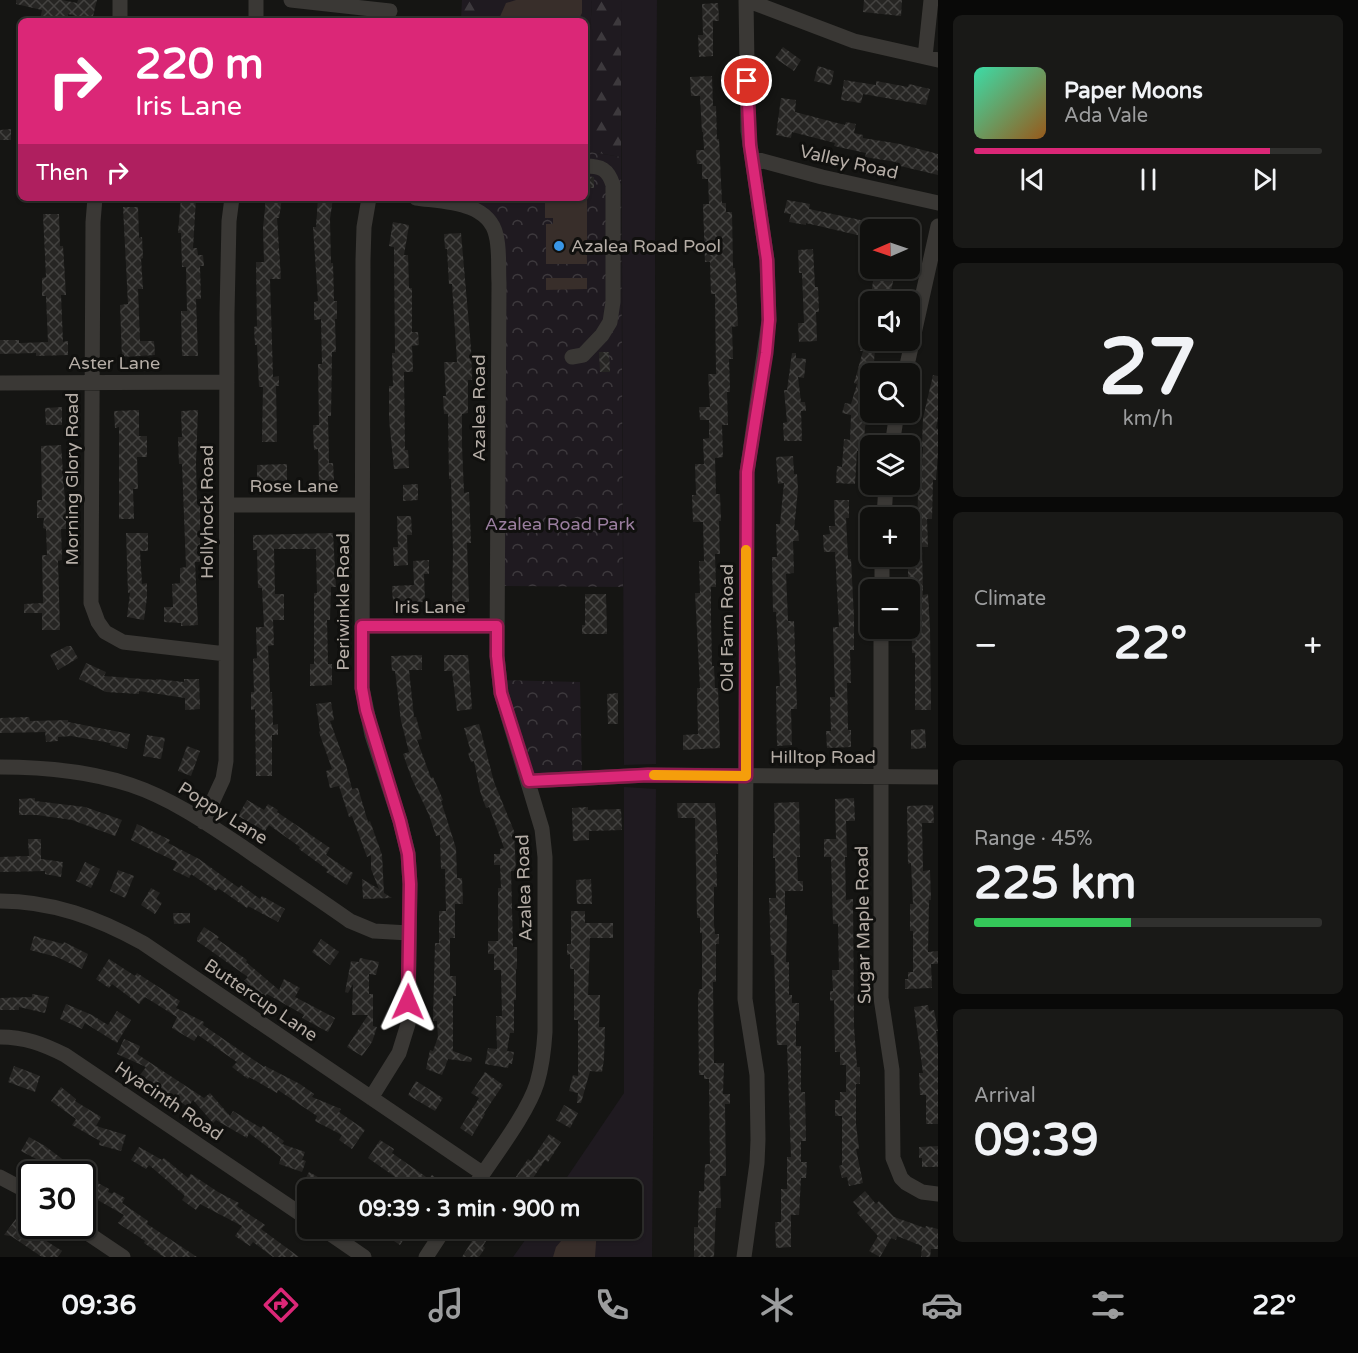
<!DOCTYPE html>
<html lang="en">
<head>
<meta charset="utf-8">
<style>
	:root { --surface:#10100e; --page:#191917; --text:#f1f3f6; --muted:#9c9d9e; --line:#30302e; --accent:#db2777 }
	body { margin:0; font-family:"Varela Round",sans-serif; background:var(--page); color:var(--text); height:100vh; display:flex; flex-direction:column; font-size:22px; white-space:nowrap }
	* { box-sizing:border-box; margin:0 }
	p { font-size:20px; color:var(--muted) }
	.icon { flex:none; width:33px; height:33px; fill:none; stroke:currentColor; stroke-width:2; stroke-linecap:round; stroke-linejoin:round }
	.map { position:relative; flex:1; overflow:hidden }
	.details { display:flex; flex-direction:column; gap:15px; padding:15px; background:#090908; width:420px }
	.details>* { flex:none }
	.banner { position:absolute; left:18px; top:18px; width:570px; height:183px; border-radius:9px; box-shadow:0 2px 4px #0004,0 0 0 2px var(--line); background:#db2777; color:#fff; overflow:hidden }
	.needle { width:39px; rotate:268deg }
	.controls { position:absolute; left:860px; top:219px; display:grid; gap:12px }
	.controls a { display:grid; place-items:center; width:60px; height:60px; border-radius:9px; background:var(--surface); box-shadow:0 2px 4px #0004,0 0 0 2px var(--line); font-size:30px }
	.speed { position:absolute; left:18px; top:1161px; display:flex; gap:12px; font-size:30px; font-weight:700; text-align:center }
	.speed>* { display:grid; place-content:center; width:78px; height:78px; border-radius:50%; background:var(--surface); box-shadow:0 2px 4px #0004,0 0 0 2px var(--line); line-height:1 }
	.speed .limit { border:3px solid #111; border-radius:9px; background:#fff; color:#111 }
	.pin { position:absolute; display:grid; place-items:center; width:51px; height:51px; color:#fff; margin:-26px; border:3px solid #fff; border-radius:50%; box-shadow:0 2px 6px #0007 }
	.me { position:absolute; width:66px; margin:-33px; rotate:1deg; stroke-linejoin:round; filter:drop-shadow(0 0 4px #0008) }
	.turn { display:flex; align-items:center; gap:21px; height:126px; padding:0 18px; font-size:27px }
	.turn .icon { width:78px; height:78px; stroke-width:2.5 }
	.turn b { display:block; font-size:42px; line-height:51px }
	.then { display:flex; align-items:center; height:57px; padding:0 18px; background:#0003; gap:12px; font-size:22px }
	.big { font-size:45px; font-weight:700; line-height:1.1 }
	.details .tile { flex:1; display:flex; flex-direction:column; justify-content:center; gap:9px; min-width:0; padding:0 21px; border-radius:9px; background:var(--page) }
	.details .dial { align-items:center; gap:0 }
	.dial b { font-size:78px; line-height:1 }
	.song { display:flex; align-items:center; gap:18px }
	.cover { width:72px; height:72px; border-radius:9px; background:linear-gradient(135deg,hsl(160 70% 55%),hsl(30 70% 35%)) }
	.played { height:6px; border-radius:3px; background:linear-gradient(90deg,var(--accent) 85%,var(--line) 85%) }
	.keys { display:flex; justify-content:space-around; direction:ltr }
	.heat { display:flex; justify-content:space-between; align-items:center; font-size:33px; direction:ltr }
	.charge { height:9px; border-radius:4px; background:linear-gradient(90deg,#34c759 45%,var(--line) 0) }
	.trip { position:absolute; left:297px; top:1179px; width:345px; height:60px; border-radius:9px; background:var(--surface); box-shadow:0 2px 4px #0004,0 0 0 2px var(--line); font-weight:700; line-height:60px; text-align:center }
	.dock { display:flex; height:96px; justify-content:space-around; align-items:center; background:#060606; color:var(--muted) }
	.dock .icon { width:42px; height:42px }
	.dock .active { color:var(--accent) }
	.dock b { font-size:27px; color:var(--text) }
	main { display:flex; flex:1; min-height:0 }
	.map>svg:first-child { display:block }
</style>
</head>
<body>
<main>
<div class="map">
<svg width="938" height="1257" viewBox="0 0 938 1257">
	<defs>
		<pattern id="forest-firs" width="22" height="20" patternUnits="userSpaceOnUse" patternTransform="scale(1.5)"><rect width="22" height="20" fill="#1f1a20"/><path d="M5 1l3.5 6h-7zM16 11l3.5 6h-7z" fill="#3d393d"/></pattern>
		<pattern id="park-crowns" width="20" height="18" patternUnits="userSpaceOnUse" patternTransform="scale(1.5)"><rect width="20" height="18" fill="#1f1a20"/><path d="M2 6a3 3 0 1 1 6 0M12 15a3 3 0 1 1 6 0" fill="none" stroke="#3d393d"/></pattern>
		<pattern id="building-cross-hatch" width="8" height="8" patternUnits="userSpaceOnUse" patternTransform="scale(1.5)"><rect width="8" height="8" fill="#262523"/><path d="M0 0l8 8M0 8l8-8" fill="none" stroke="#434240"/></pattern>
	</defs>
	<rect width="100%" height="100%" fill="#151513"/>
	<path fill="#1f1a20" d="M488 0H591L592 4 589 44 585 53V21H488Z
		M621 0H657L655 246 656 764 624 765Z
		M624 787 656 789 652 1257H513L533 1229 632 1228V1190L559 1189 624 1093Z"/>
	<path fill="url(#forest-firs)" d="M462 0H488V21H461Z
		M591 0H621V157L585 151V53L589 44 592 4Z"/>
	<path fill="url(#park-crowns)" d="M585 151 621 157 623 587 497 586 496 235 461 205 467 198H585Z
		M500 680 580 682 582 778 529 781Z"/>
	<path fill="#382e2a" d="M516 0H582V13L578 21H498L506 3Z
		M585 196H587V264H546V224H553V218H545V198H585Z
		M546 278H587V289L546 290Z
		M572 1228 597 1229 595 1257H553L556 1247Z"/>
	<path fill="url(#building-cross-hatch)" d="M16 0H62L77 3 78 0H97L92 20 68 14 66 21 40 20 42 10 16 4Z
		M864 0H902L901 16 863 12Z
		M718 3 719 21H713V56L699 57 698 35H703L702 4Z
		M783 47 801 60 794 71 775 58Z
		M818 66 834 71 831 85 814 81Z
		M712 76 713 106H716L717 139H719L722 203H726V212H732L733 268H735L738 326 732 327 733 359H729L730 392H727L728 425H722L723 457 715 458 716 494H720L721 521H719L720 554H715L716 587H711V619L712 666H714L715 688H718L720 748 683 750V735L698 734 697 688H700L695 593H700L699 561H704L703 522H693L692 495H696L695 464H704L703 439 709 438V420H700L699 407H710L708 374H716L715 294H711L710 262H705L703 204H709L708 179H702V164H697L696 150H704L703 132H702L700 96H691L690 77Z
		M844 80 876 85V81L908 87 909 84 930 89 926 105 863 94 861 103 841 100Z
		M781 98 796 100 795 112 845 125 846 122 856 124 854 133 863 135V138L900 144 938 154V175L896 165V162L865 157 866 153 834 146 835 143 792 132 791 138 776 135Z
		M11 129V140H0V130Z
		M585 176 594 177V188H585Z
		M181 198H196L193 248H197L198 255H203L204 266H200L201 299H196L198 356H182L181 311H187L186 267H182L181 233H178Z
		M266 198H282L279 218H277L281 279H270L273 377 279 376V386H276L277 442H262L263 387H259L257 345H255L254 327 257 326 256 262H264L263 228Z
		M318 198H333L330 219 331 263H333L334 301H337V319H335L336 352H332L331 416H328L329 463H333L334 481 319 482 318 449 314 450 313 425H319L318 364H322L321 319 314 320V302L318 301 313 227H316Z
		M787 200 810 204 809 209 870 222V238L806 223V225L789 222 791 214 784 213Z
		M123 207H138L139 238 142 237 143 258 141 259 143 289H138L140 341H154L155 355 122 357 120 305 128 304Z
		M43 214H59L60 246H63L66 295H61L63 342 68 341V355L36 356V353L0 354V340H19V343L48 342 46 296H42V278L46 277Z
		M393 222 409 225 404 255H408L409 288H412V332H418L419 345 412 346 413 372H404L405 450H408L409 468 394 469 389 419V386H393L392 353H395L394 247 389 246Z
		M461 233 471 348 472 380H468V413L462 414V446L464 493 469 492 471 543H467L469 602H452L453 551 451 479H449L448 414H444L443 396H446L444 362H457L452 284H449L447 249H445L444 234Z
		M813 249 815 287H818L819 312H816L817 341 799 342 798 323H804L802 273H799L798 250Z
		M875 268H896L891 291 886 290 885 302H870Z
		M862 340H876L874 361 877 362 874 374H870V407L865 427 863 451H857L855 484 836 483 837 466 842 467 844 439 850 440 851 415 842 413 845 403 851 404 857 384 854 383 863 351H860Z
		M599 352H609L610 372H600Z
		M792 353H796V358L806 359 804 378 798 377 801 402H805L806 411H801L802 441H784L783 423 787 422 784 390H787Z
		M933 375 938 376V418L936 428 938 429V452L936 480H933L932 519H927L928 547H922L923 595 928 594 930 627 931 710H915V653H912L911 586H908V562H912L911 529H917L918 494H920L923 447H922L923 418Z
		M62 407V425H46L45 408Z
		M139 410V436H147V457H137L138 489H133L134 519H119V427L115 428 114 411Z
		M198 410 196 463 197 503H200V562H195L198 625 181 626V623L164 622V607H173L172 584 180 583V568L186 567 182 464H179L178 437H182L181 411Z
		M61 445 66 514V529H61L62 560 58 561 60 630H42V613H24V604L43 603 42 555H47L46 529 43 528 44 518H37V500H42L41 446Z
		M793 456 794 474H797L798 489 794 530H798L799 541H793L794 573 786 574 788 621H794L797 709H791L792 745 777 746 776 686H780L776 612H773L772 557H777L776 524H780L784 483 778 484 776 457Z
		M287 464V481L257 482V465Z
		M418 484V500L403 501V485Z
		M834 500H849V518H846L848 559H851L854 618V650H850L851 683H847L848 730H851V747L827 748 826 731H831L830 697H835L833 627H839L835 552H824L823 535 830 534 829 526H835Z
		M397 516H411L412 535H407L408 565 394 566 393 547H398Z
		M126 533H148V551H140L142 584 147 583V597L144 620 127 617 130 593H128Z
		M333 533 336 587H331L330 620H327L328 664H332V685L310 686V664H314V593H317L316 549H274L275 594H284V620H273L274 645 268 646 270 692H272L273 725 278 724V735H272V776H256L255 709 251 710V692H254L253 659 257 658 256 627H264L262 588H258L257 550H253V535Z
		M429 560V574H424L425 602 393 603 392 586 414 585 413 561Z
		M585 594H606L607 634H582V625H585Z
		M67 646H71L78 658 58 670 50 655Z
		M422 655V670H409L414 717H416L422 739 417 740 431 778 433 777 443 800 441 801 456 848 457 878H462L463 904H455V938H450V976H456V996H453V1051L472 1058 471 1062 448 1059 442 1075 426 1069 430 1050 433 1051 438 1037 437 1021H433L435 943H439V911H446L445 869H441L440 835 436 836 429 815 412 779 403 754 409 752 401 721 395 671H392L391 656Z
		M444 655H468L472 709 457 711 452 671H444Z
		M86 663 106 672 104 676 156 680V679L184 682V679H199L200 709 185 710V698L139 691V694L106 692 79 679Z
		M618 693V724H608L607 694Z
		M331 702 334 720 330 721 346 765 352 789 358 788 368 822 370 821 382 855 384 893 392 898 363 899 362 879 379 889 371 869V855L367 857 352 816 349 817 339 786 330 788 326 771 332 769 319 732 320 731 316 704Z
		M29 717 30 721 68 720V722L130 734 127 749 110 745 111 743 71 736 58 737V741L46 742 45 732 0 733V718Z
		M479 724 494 782 514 831 516 871H511L513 947H517V969H516V1000H514V1033H510L507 1051 514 1052 512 1064 509 1063 508 1068 485 1064 488 1048 497 1049 496 1016H502L501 970H494V954H488V941H498V888H501L500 865H494V854H500V849L504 848 489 807 486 808 480 791 474 761 471 762 468 753 471 752 464 728Z
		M925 729 926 748 911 749V730Z
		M147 735 165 738 161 759 143 756Z
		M187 746 200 751 191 776 178 771Z
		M35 798V801L85 807 122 820 115 836 72 820 37 815H19V799Z
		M854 798 855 821H846L847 857H845L846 900 853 899 854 1027 857 1067H860V1084H856V1124L859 1149H856L863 1183 849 1186 847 1177 842 1178 839 1166 842 1165V1116H835V1100H840V1092H846V1065H840V1052H835L834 1000 830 1001V991H833L832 970H839L838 924H833L831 857H824V839H836L835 799Z
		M247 800 264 810 268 804 278 810 277 812 330 848 326 855 353 873 347 885 326 872 328 870 299 849 300 847 269 825 265 831 238 816Z
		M799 802 800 857H797L798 881H803V891H785V915H787L786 962H789V995H792V1003H799V1021H796V1046H801V1092H805L806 1141H801V1162H807L806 1178H801L799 1215H791V1247L776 1248 775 1222H781V1189H787V1157H791L787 1045H777L774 955H771L769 898H776L775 858H773V833H775L774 803Z
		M677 803H715L718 854H716L717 887H714V925L715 934H719V944H716V982H713L714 1063H724L723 1094H730V1104H725L726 1176H720L721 1208H716L714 1257H694V1227H698L699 1191H704L705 1164H710L709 1079H704V1075H699L698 998 699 989H702V933H700V918H697L695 818H678Z
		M933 805 934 823H922L923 871 930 870 931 900H929L928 952 938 951V964H931L932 988 905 989V979H908V972H913V931H910V904H913L911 863 908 864 907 806Z
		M588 807V810L621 809 622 830 589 831V840L573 841 572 808Z
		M137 824 170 840 168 843 199 859 239 888 241 885 260 899 262 896 285 909 278 922 248 906 247 908 218 888 216 891 191 874 189 878 173 870 177 862 131 840Z
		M28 839H41V859L63 862 61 877 45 874V871L0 872V857L29 856Z
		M85 862 100 869 91 888 76 881Z
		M118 870 134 876 125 898 110 891Z
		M591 879 592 904H577L576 880Z
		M151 888 160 893 156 899 162 903 155 914 141 905Z
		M571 911H585V923H613V938H590L588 995H600L599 1027H605L604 1059 602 1072 590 1071 581 1103H577L578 1093 569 1091 573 1075 578 1076V1020H574V969H570V954L567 955V944H571Z
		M173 913H190V923L174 924Z
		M204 927 219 937 217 939 247 960 246 962 279 990 284 979 300 988 295 997 335 1018 328 1032 302 1018 304 1015 267 994 264 998 244 981 248 977 197 941V938Z
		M34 936 63 944 64 942 88 954 82 969 57 957 30 950Z
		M321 939 339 952 330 965 312 952Z
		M360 958 379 962 376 975 369 974V994H373V1026L377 1027 372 1042 362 1056 347 1047 368 1015H352L353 984 348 993 345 992 351 961 359 962Z
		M109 959 135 976 137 973 180 1001 176 1008 204 1022 203 1025 264 1067 265 1066 300 1084 314 1094 312 1097 341 1109 339 1112 365 1130 352 1149 339 1140 342 1135 315 1121 317 1116 278 1090 277 1093 249 1077 248 1079 232 1067 237 1062 198 1035 194 1041 172 1028 177 1017 145 997 139 1004 112 984 109 988 96 979Z
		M32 994 49 997 45 1013 19 1007V1010H0V998L32 997Z
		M66 1004 92 1015 108 1025 117 1011 131 1020 117 1043 85 1023 82 1029 60 1019Z
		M928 1005 929 1011 934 1010 938 1031H936L938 1046V1124H926V1095H920L919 1073H923L914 1007Z
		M124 1039 140 1046 137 1054 204 1098 210 1093 230 1116 233 1111 261 1128 263 1126 284 1141 282 1144 305 1152 302 1160 306 1161 302 1172 279 1164 281 1157 249 1133 247 1138 216 1120 213 1123 193 1100 188 1107 140 1075 146 1067 117 1054Z
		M14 1066 40 1076 35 1092 8 1082Z
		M485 1072 503 1085 484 1113 485 1114 472 1136 460 1128 479 1098 471 1093Z
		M416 1081 443 1098 435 1111 408 1095Z
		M61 1087 76 1099 75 1101 101 1117 96 1126 126 1135 121 1151 99 1145 100 1141 72 1125 76 1119 51 1101Z
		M564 1105 578 1113 570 1128 556 1120Z
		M549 1134 561 1142 548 1162 545 1160 525 1190H507L528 1159 531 1161Z
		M29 1137 45 1146 82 1174H50L39 1166 42 1162 21 1151Z
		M380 1140 394 1149 392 1153 429 1179 432 1175 451 1190H414L368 1158Z
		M938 1146V1167H922V1158H919V1147Z
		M139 1147 162 1160 164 1158 188 1178 191 1174 218 1192 239 1203 237 1206 265 1225 261 1229 299 1257H273L253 1242 250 1246 235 1236 242 1226 200 1204 196 1210 182 1200 185 1196 149 1165 146 1169 131 1160Z
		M82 1169 99 1182 98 1183 109 1189 108 1192 112 1194 114 1192 125 1198 122 1203 148 1221 147 1224 197 1257H164L144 1243 145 1241 118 1223 124 1215 82 1191Z
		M309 1172 341 1190H311L302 1185Z
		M865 1191 876 1204 879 1201 894 1217 925 1228 926 1226 938 1229V1249H931L930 1257H921L922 1246 897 1236 896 1240 891 1238 880 1257 869 1251 878 1236 857 1213 860 1210 853 1202Z
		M18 1216 39 1231 37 1235 62 1251 58 1257H42L11 1236 4 1235Z
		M394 1228H411L400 1245 388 1237Z
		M480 1228H494L483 1246 485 1248 479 1257H462Z"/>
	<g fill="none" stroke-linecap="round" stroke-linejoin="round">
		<path stroke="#3a3835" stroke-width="15" d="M256 0V21
			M291 0 390 11
			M746 0 854 41 938 60
			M120 21V0
			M925 57 931 0
			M752 158 822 177 938 203
			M95 198 93 222 91 603 98 622 105 632 123 642 226 654
			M369 198 364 227 363 260 362 688 372 735 400 821 408 853 410 884 408 1024 399 1053 371 1098
			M416 198C443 202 488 201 496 235 500 250 498 267 499 283L497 656 501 693 542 829 545 857V1032C544 1049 542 1066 537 1083 527 1115 491 1160 472 1190
			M572 357 583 355 602 335 610 322 613 302V185C608 169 601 166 585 166
			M905 374 938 226
			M0 383 227 382
			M892 446 897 412
			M227 505H362
			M884 518 886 484
			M882 590V556
			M362 626H497
			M881 628V998L892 1070 893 1158 901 1178 906 1183 922 1192 938 1194
			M0 767C45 767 89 771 131 785 173 799 211 826 247 850 281 874 316 897 350 921L374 931 409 933
			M529 781 648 775 938 777
			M203 822 223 779 226 761 227 314 229 221 232 198
			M0 901C52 901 98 918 143 943L482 1173
			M0 1037C25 1037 43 1044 65 1055L308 1219
			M0 1177 32 1194
			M77 1226 123 1257
			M322 1228 364 1257
			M426 1257 445 1228
			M744 1257 757 1163 758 1140 757 1075 745 999 747 472 769 320 767 260 748 131 746 0"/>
	</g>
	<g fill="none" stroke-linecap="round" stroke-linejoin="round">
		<g stroke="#8e194d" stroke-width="15">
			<path id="route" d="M408 1002 410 884 408 854 400 821 366 710 362 688V626H497V656L501 693 529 781 648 775 746 776 747 472 766 353 769 320 767 260 750 145 747 81"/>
		</g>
		<use href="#route" stroke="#db2777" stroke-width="10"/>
		<path stroke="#f59e0b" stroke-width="10" d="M654 775 746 776V550"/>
	</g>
	<circle fill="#3996e7" stroke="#10100e" stroke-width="2" cx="559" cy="246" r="6"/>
	<g text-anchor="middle" stroke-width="6" stroke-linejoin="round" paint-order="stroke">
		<g font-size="18" fill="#b5ada6" stroke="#10100e">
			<text transform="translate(849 162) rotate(13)" y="6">Valley Road</text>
			<text x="114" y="369">Aster Lane</text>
			<text transform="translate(479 408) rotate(-90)" y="6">Azalea Road</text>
			<text transform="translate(72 479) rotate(-90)" y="6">Morning Glory Road</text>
			<text x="294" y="492">Rose Lane</text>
			<text transform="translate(207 512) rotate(-90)" y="6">Hollyhock Road</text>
			<text transform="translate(343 602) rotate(-90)" y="6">Periwinkle Road</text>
			<text x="430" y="613">Iris Lane</text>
			<text transform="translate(727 628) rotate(-90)" y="6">Old Farm Road</text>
			<text x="823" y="763">Hilltop Road</text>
			<text transform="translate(223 813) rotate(32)" y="6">Poppy Lane</text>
			<text transform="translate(524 888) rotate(-92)" y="6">Azalea Road</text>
			<text transform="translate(863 925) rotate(-91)" y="6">Sugar Maple Road</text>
			<text transform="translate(261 1000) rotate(34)" y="6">Buttercup Lane</text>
			<text transform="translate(169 1101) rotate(34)" y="6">Hyacinth Road</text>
		</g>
		<g font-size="18" fill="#b5ada6" stroke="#10100e" text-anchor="start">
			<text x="571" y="252">Azalea Road Pool</text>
		</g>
		<g font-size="18" fill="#9a7e9f" stroke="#10100e">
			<text x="560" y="530">Azalea Road Park</text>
		</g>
	</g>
</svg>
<div class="controls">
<a><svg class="needle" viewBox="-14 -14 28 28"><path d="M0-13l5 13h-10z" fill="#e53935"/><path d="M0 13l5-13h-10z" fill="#9c9d9e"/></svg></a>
<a><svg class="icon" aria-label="sound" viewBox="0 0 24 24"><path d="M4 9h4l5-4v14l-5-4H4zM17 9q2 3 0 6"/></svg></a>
<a><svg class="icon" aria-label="search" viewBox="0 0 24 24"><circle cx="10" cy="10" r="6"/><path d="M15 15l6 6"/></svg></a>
<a><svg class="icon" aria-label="layers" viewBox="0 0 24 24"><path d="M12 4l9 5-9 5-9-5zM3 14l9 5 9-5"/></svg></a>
<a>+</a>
<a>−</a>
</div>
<div class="speed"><div class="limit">30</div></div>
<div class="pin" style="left:747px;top:81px;background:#d93025"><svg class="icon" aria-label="arrive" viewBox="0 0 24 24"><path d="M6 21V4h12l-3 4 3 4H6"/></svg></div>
<svg class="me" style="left:408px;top:1002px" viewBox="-20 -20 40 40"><path d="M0-17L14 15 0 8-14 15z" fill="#db2777" stroke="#fff" stroke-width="4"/></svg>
<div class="trip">09:39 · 3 min · 900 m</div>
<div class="banner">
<div class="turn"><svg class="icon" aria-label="right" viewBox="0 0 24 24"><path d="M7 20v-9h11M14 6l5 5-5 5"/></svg><div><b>220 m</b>Iris Lane</div></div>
<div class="then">Then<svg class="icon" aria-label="right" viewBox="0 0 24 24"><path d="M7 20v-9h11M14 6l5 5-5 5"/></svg></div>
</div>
</div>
<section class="details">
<div class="tile">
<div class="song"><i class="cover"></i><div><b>Paper Moons</b><p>Ada Vale</p></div></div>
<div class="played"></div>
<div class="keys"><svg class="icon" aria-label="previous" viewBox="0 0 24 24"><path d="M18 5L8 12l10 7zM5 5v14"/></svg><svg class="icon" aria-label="pause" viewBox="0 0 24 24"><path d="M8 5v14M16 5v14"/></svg><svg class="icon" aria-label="next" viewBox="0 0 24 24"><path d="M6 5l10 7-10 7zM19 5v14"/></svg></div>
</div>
<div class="tile dial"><b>27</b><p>km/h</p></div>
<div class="tile"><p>Climate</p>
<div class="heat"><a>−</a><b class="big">22°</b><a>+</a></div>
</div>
<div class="tile"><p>Range · 45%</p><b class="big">225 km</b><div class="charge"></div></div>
<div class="tile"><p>Arrival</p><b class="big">09:39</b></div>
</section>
</main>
<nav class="dock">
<b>09:36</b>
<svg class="icon active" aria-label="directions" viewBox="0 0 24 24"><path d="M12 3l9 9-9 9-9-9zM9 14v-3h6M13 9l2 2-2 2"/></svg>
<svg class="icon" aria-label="music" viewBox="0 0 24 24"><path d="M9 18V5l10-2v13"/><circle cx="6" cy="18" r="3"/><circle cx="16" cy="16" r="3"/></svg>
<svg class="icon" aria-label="phone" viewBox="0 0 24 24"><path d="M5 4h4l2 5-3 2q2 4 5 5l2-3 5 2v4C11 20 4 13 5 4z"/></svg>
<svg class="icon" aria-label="climate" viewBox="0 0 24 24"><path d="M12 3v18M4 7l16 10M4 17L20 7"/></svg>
<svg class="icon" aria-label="car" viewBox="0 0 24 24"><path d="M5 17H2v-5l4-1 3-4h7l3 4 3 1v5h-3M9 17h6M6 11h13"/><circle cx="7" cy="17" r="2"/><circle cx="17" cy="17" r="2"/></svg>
<svg class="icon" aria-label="filters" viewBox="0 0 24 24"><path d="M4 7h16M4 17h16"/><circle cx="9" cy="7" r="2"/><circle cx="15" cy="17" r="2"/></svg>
<b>22°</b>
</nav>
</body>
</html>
